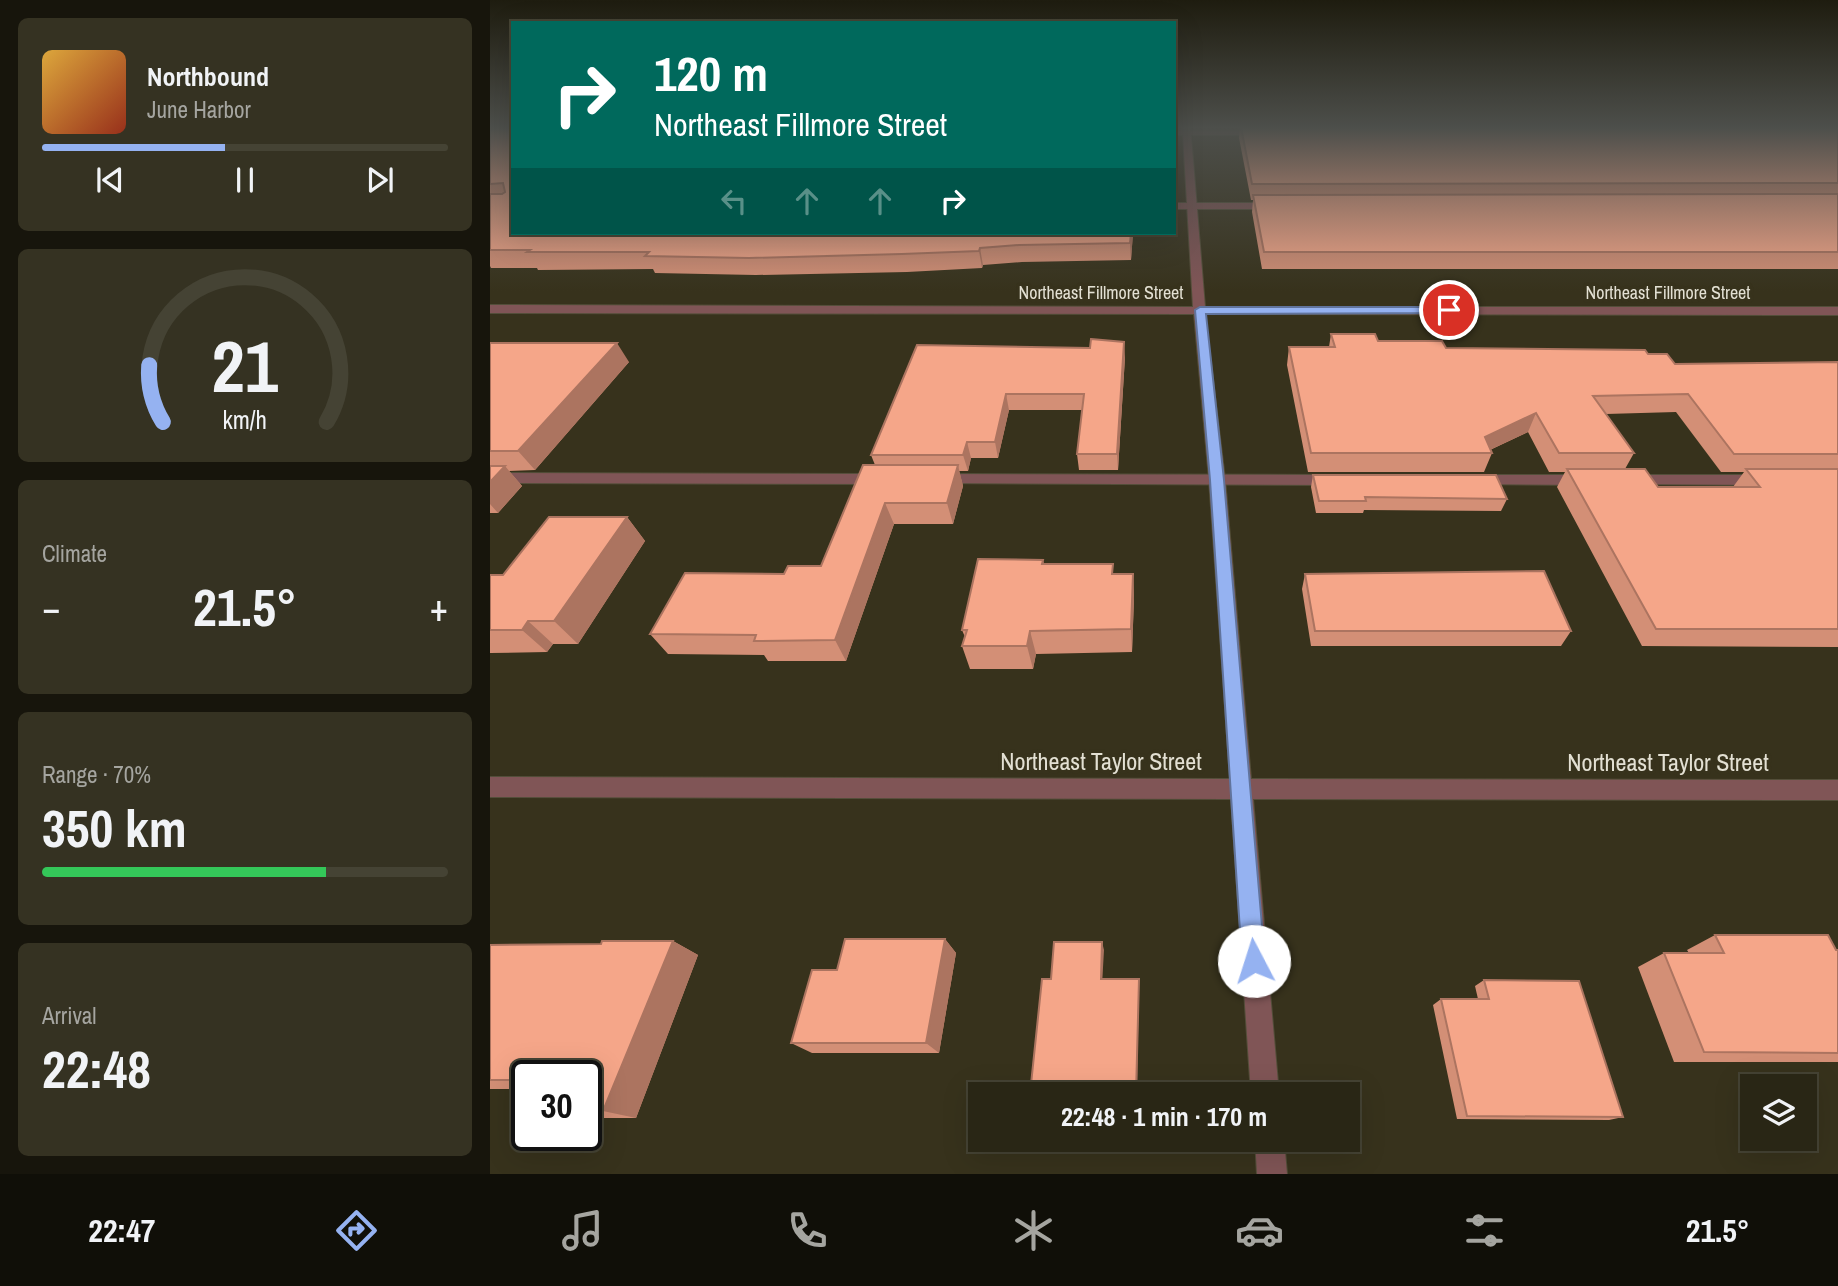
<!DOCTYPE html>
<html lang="en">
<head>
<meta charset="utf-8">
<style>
	:root { --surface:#292615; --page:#353222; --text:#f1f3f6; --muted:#a5a5a0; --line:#454334; --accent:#95b2f1 }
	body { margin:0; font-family:"Archivo Narrow",sans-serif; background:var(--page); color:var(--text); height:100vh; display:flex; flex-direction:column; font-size:26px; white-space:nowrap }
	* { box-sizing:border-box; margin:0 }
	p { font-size:23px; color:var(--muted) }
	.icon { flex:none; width:38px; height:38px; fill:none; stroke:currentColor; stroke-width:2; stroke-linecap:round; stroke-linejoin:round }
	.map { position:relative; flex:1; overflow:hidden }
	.drawer { display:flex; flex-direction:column; gap:18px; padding:18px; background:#17150c; width:490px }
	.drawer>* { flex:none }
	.guide { position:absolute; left:21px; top:21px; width:665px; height:214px; border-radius:0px; box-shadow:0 7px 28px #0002,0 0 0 2px var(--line); background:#00695c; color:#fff; overflow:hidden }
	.buttons { position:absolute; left:1250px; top:1074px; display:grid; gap:14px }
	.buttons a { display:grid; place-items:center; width:77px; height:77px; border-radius:0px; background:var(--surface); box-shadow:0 7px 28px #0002,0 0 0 2px var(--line); font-size:35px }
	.speed { position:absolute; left:21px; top:1060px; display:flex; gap:14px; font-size:35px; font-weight:700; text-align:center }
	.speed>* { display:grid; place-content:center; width:91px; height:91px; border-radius:50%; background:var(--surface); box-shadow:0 7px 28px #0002,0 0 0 2px var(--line); line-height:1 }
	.speed .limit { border:4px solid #111; border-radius:10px; background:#fff; color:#111 }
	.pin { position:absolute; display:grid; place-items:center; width:60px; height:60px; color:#fff; margin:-30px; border:4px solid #fff; border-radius:50%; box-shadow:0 2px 7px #0007 }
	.me { position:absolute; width:77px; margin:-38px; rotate:355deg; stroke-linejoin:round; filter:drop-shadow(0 0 5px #0008) }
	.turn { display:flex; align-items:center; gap:24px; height:147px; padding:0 28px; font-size:32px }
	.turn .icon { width:91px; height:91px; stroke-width:2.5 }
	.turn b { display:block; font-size:49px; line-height:60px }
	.lanes { display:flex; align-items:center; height:66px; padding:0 28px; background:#0003; justify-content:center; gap:35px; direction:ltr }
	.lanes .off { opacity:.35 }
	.big { font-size:52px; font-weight:800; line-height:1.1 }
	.drawer .tile { flex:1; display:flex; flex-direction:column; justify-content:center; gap:10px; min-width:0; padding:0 24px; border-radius:10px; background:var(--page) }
	.drawer .dial { align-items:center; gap:0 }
	.dial svg { height:182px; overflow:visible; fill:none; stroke:var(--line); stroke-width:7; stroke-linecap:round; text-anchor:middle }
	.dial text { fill:var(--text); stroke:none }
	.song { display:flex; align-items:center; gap:21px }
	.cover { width:84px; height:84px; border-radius:10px; background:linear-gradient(135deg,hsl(40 70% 55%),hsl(10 70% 35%)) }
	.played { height:7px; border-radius:4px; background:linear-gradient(90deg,var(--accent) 45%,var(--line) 45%) }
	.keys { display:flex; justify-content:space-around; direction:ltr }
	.heat { display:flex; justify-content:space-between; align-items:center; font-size:38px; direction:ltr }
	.charge { height:10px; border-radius:5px; background:linear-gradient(90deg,#34c759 70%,var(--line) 0) }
	.trip { position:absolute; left:478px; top:1082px; width:392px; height:70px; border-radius:0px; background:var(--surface); box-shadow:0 7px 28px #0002,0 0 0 2px var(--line); font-weight:800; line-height:70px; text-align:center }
	.menu { display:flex; height:112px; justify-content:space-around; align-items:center; background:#100f08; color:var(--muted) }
	.menu .icon { width:49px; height:49px }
	.menu .current { color:var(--accent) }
	.menu b { font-size:32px; color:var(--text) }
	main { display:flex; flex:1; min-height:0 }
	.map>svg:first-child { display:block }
</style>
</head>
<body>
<main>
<section class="drawer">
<div class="tile">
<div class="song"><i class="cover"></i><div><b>Northbound</b><p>June Harbor</p></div></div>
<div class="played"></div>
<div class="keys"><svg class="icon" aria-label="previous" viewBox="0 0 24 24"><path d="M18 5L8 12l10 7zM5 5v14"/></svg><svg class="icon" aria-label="pause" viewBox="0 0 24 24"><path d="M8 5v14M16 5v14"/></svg><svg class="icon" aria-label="next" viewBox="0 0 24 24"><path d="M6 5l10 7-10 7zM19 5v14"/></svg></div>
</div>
<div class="tile dial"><svg viewBox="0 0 100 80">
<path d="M14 69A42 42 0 1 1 86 69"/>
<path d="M14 69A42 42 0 0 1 8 44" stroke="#95b2f1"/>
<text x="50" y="56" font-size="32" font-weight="700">21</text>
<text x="50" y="72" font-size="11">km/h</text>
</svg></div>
<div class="tile"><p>Climate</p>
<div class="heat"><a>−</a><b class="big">21.5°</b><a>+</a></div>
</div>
<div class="tile"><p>Range · 70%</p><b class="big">350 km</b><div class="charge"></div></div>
<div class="tile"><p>Arrival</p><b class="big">22:48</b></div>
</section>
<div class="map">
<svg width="1348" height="1174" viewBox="0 0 1348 1174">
	<rect width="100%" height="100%" fill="#37321c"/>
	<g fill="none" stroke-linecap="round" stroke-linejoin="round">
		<g stroke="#534e39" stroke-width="2">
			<path id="service" d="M684 203H785L790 206 785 209H684Z
				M0 473 389 474 397 479 389 484 0 483Z
				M449 474 844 475 852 480 844 485 444 483 441 479 444 475Z
				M984 475H1093L1101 480 1093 485 979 484 976 480Z
				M1142 475H1271L1279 480 1271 485 1137 484 1134 480Z"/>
		</g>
		<g stroke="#534e39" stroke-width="2">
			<path id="minor" d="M692 127H700V131H771L775 133 771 135H701L715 307H1348V315L715 314 735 479 761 779 1348 780V800L763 799 789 1094H761L741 799 0 797V777L740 779 719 479 704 314 0 313V305L703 307 693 135H684V131H692Z
				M765 1139H794L797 1174H767Z"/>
		</g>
		<use href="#service" fill="#805556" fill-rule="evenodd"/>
		<use href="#minor" fill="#805556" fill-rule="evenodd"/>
	</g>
	<path fill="#d38f76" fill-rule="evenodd" d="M747 127H1348V269H772L762 212 763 200H761L749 138 750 128H747Z
		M0 130 643 233 641 260 532 262 493 265 492 268 417 272 266 275 165 273 163 269 48 270 47 268H1L0 266Z
		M841 334 888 341 956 348 1158 354 1185 364 1348 362V647L1152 646 1067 487 1075 472H1059L1038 432 1000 450 1002 453 994 472H818L797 365 799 347H839ZM1186 412 1231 472H1254L1243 487H1168L1135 469 1144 453 1116 414Z
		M0 343 139 362 45 470 19 471 32 486 8 513H0Z
		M427 345 635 357 628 470H589L587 454 593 410H519L508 458H481L478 471H469L473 486 463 524H404L356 661H278L274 655 178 654 160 634 294 574 331 566 385 465 381 455Z
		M823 475 1017 499 1011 511 874 510 873 513H826L821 487Z
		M137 517 155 541 88 644H63L57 652 0 653V575H13Z
		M553 560 554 564H623V574H643L644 598 642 652 546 654 543 669H480L472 646 475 637 472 630Z
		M815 574 1081 631 1071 646H821L812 589Z
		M1225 935 1348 950V1062H1184L1148 967 1174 953H1199L1197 950Z
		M455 939 466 953 449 1053H322L301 1043 347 970Z
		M183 941 208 955 146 1118H96V1076H37V1089H0V945L111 944Z
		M994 980 1133 1117 1119 1120 967 1119 943 1005 951 999H988L985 986Z
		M535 1139H609V1142H539Z"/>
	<path fill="#ac7460" d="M641 233H643L641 260 640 243Z
		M490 248 493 265 492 268 489 251Z
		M634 342 635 357 628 470 627 454Z
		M127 343 139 362 45 470 28 451Z
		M516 394 519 410 508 458 505 442Z
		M1046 413 1038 432 993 453 995 437Z
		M477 442 481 458 478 471 473 455Z
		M468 465 473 486 463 524 457 503Z
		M15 466 32 486 8 513 0 504V482Z
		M395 503 404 524 356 661 345 640Z
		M137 517 155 541 88 644 64 621Z
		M643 574 644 598 642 652 641 629Z
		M38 621 63 644 57 652 32 630Z
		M540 631 546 654 543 669 537 646Z
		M455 939 466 953 449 1053 436 1043Z
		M183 941 208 955 146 1118 113 1111Z
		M612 942 614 950 612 985 611 979Z
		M649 979 647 1094H646Z"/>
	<path fill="#f5a689" stroke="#ac7460" stroke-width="2" d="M6 127H23V233H641L640 243 529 245 490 248 489 251 412 254 259 258 155 256 159 252H37L40 250H0V194H12L15 192 13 183 0 184V130Z
		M751 127H1348V183L762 184Z
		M1348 194V252H774L763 195Z
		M841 334H885L888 341H952L956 348 1155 350 1158 354H1177L1185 364 1348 362V454H1244L1198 394 1103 396 1144 453H1069L1046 413 995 437 1002 453H821L799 347H845Z
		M601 339 634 342 627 454H587L594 394H516L505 442H477L473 455H381L427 345 600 348Z
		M0 343H127L28 451H0Z
		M373 465H468L457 503H395L345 640 264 641 266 635 160 634 195 573 294 574 298 566H331Z
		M0 466H15L0 482Z
		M1077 469H1155L1168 487H1270L1256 469H1348V629H1166Z
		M823 475H1006L1017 499 875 497 876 501H829Z
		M59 517H137L64 621H38L32 630H0V575H13Z
		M488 559 553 560 552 564H623L622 574H643L641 629 540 631 537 646H472L477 630H472Z
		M1054 571 1081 631H825L815 574Z
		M1225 935H1338L1346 950H1348V1053L1214 1052 1174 953H1234Z
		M355 939H455L436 1043H301L322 970H347Z
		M112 941H183L113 1111H96V1076H37V1080H0V945L111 944Z
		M564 942H612L611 979H649L646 1094H540L552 979H561Z
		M994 980 1089 981 1133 1117 977 1116 951 999H999Z
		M37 1101V1111H32Z"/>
	<linearGradient id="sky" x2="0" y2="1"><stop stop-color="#1e1c0f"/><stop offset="0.44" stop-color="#4d4f4b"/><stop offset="1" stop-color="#4d4f4b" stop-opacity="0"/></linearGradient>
	<rect width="1348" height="291" fill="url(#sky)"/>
	<path fill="#95b2f1" stroke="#61749d" stroke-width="2" d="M959 307 962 308V313L716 314 734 480 775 961 772 969 764 973 756 969 752 961 720 480 705 310 710 307Z"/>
	<g text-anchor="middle" stroke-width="7" stroke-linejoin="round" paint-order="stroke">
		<g font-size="18" fill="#e3e0d3" stroke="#37321c">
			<text x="611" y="299">Northeast Fillmore Street</text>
			<text x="1178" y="299">Northeast Fillmore Street</text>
		</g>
		<g font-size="24" fill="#e3e0d3" stroke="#37321c">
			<text x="611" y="770">Northeast Taylor Street</text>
			<text x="1178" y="771">Northeast Taylor Street</text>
		</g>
	</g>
</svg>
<div class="buttons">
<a><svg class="icon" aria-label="layers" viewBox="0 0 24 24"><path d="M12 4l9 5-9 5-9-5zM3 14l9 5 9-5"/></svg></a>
</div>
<div class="speed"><div class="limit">30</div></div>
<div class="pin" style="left:959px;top:310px;background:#d93025"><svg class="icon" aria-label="arrive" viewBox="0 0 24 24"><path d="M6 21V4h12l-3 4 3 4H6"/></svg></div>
<svg class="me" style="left:764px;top:961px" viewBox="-20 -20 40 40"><circle r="19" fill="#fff"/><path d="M0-13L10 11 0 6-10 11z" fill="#95b2f1"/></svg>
<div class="trip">22:48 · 1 min · 170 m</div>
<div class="guide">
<div class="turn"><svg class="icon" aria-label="right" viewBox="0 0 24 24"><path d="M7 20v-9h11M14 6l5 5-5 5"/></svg><div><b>120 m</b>Northeast Fillmore Street</div></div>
<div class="lanes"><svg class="icon off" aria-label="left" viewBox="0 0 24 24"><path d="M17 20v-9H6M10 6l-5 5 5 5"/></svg><svg class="icon off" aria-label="ahead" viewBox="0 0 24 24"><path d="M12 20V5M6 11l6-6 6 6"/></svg><svg class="icon off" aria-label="ahead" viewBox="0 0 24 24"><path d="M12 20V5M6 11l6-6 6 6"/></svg><svg class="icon" aria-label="right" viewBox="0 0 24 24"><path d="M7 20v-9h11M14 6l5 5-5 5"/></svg></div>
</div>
</div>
</main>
<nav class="menu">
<b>22:47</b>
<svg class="icon current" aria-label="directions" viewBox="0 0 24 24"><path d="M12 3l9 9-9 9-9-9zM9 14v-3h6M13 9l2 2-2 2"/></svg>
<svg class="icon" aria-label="music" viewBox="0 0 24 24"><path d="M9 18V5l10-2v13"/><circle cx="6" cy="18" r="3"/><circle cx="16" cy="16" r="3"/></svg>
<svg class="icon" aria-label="phone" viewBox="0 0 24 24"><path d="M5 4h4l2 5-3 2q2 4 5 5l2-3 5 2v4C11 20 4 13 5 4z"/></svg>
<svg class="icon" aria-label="climate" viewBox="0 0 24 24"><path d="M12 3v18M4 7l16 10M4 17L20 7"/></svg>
<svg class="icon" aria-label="car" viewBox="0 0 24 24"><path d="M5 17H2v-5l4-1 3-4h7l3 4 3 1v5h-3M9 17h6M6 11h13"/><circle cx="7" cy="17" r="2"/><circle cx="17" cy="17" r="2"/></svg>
<svg class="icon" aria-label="filters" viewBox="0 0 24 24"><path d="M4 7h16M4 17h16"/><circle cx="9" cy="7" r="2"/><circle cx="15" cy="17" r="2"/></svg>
<b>21.5°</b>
</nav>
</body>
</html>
